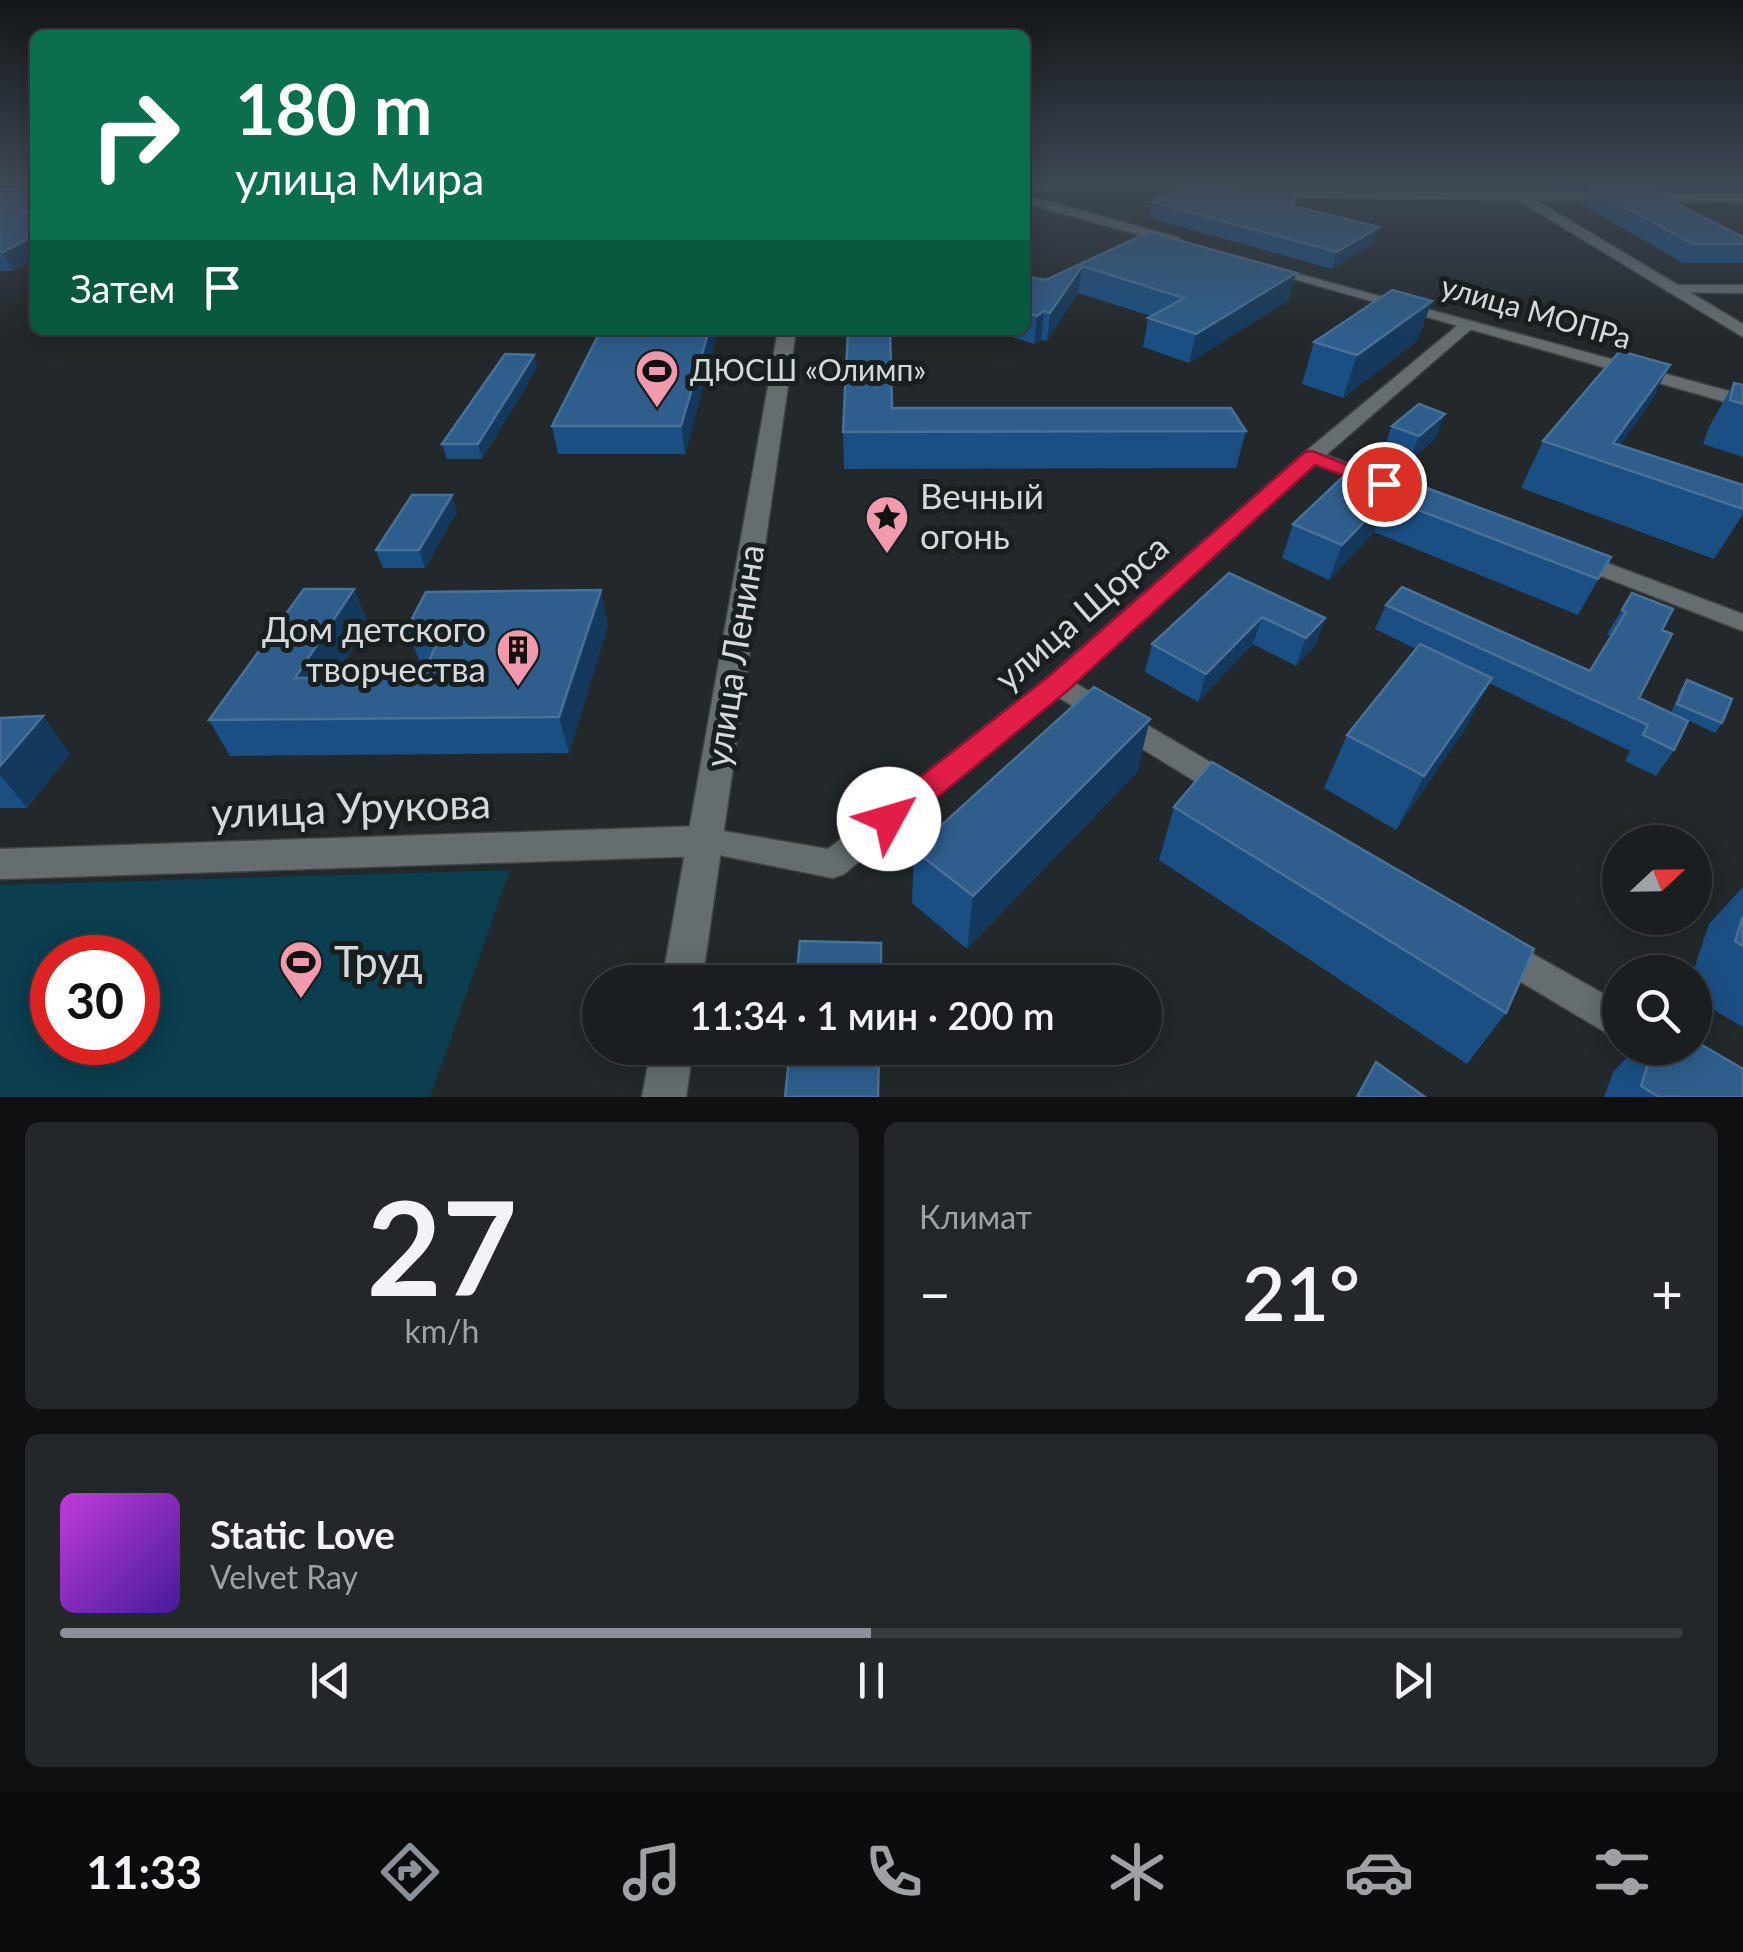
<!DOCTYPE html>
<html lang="ru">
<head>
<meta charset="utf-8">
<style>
	:root { --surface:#1a1e20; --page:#232729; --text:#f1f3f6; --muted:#9fa2a5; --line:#383c3e; --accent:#8c9099 }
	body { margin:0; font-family:Lato,sans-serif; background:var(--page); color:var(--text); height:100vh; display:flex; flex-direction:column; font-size:38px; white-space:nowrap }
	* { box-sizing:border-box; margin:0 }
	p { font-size:32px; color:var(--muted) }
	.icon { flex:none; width:55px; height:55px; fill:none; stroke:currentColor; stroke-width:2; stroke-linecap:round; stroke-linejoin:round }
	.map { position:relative; height:1097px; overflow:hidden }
	.side { display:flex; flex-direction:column; gap:25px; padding:25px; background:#0e1012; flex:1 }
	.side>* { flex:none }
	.banner { position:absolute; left:30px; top:30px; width:1000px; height:305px; border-radius:15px; box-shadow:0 5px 25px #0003,0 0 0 2px var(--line); background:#0b6e4f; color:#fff; overflow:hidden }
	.needle { width:65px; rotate:68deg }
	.fabs { position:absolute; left:1602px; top:825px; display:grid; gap:20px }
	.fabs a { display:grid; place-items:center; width:110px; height:110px; border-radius:50%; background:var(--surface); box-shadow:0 5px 25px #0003,0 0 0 2px var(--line); font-size:50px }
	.speed { position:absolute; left:30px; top:935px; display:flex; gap:20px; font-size:50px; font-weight:700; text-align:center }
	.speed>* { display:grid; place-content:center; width:130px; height:130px; border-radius:50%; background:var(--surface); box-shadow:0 5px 25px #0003,0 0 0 2px var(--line); line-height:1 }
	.speed .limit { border:15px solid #d22; background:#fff; color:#111 }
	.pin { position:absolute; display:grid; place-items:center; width:85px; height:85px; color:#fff; margin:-42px; border:5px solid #fff; border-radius:50%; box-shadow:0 2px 10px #0007 }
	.me { position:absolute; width:110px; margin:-55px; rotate:51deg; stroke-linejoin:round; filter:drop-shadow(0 0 8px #0008) }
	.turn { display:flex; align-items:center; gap:35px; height:210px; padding:0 40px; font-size:45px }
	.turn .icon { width:130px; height:130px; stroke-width:2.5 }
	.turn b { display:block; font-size:70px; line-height:85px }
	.then { display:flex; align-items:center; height:95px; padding:0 40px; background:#0003; gap:20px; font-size:38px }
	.big { font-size:75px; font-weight:600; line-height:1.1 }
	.side .tile { flex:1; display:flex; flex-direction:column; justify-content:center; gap:15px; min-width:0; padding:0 35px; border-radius:15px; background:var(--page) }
	.side .dial { align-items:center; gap:0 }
	.dial b { font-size:130px; line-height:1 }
	.song { display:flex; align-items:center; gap:30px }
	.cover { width:120px; height:120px; border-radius:15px; background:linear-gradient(135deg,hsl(290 70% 55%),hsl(260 70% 35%)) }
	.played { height:10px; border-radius:5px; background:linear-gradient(90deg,var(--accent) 50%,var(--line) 50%) }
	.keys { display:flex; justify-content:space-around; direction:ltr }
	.heat { display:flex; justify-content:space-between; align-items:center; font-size:55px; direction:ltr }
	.side .tiles { flex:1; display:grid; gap:25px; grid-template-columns:1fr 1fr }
	.tile:last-child { grid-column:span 2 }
	.trip { position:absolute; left:582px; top:965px; width:580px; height:100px; border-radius:50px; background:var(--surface); box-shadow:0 5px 25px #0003,0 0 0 2px var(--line); font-weight:600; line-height:100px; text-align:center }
	.tabs { display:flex; height:160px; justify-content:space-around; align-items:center; background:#0a0c0d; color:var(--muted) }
	.tabs .icon { width:70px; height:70px }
	.tabs .selected { color:var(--accent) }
	.tabs b { font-size:45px; color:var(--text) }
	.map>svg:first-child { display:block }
</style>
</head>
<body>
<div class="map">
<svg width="1743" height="1097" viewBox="0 0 1743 1097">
	<rect width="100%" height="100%" fill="#22282b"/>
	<path fill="#0b3e4f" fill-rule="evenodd" d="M510 870 430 1097H0V885ZM52 958H138V1042H52Z"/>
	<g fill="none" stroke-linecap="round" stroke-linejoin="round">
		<g stroke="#404547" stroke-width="3">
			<path id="minor" d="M1672 285H1743V293L1667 292V286Z
				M1464 320 1478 323 1326 455 1406 486 1409 490 1406 494H1392L1316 464 1075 683 1241 780 1245 788 1241 796 1230 800 1219 796 1058 697 844 874 833 878 694 850 689 841 694 832 705 828 828 849 1048 677 1305 452Z
				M1578 552 1743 614V631L1570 564 1567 559 1570 554Z
				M1501 936 1620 1003V1041L1489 963 1484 952 1489 941Z"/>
		</g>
		<g stroke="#404547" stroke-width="3">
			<path id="tertiary" d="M1087 183 1081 187 1025 192V184Z
				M1257 190 1743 194V202L1536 200 1743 324V337L1518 200 1262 197 1256 193Z
				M1025 195 1180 238 1182 241 1175 245 1025 203Z
				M1262 264 1743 395V407L1262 270Z
				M705 826 717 831 722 841 717 851 705 856 0 879V849Z"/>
		</g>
		<g stroke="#404547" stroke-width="3">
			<path id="secondary" d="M778 330H796L702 982H662Z
				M651 1048H693L686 1097H642Z"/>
		</g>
		<use href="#minor" fill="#656d70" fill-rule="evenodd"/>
		<use href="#tertiary" fill="#656d70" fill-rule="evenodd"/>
		<use href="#secondary" fill="#656d70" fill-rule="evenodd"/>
	</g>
	<path fill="#1b4f83" d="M1526 183H1743V191L1648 190 1743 237V263H1683L1581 204 1587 189 1535 188Z
		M0 189 13 271H0Z
		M1152 202 1293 206 1374 243 1332 269 1149 218Z
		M1149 232 1289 300 1189 363 1143 347 1148 318 1151 316 1078 293 1047 341 1041 340 1034 344 990 330H1025V280H1046Z
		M1432 301 1417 341 1343 398 1302 384 1314 342Z
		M601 330H718L685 454H558L552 426Z
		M1670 365 1647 408 1620 445 1743 485V514L1714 559 1521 488 1543 441Z
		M537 368 482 459H447L442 444Z
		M1734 383 1743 385V457L1703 444 1709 427Z
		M892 408 1246 431 1236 468 844 469 843 432Z
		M1392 426 1436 438 1409 461 1383 450Z
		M1367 482 1611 557 1578 615 1374 532 1329 580 1282 558 1293 524Z
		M457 512 425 568H383L376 550Z
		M1229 573 1325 618 1315 646 1296 666 1253 644 1198 702 1145 672 1152 644Z
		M354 589 368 624 335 677H421L428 663H420L407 628 608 625 569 753 230 756 209 720Z
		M1632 593 1662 630 1639 698 1671 713 1681 689 1687 680 1722 723 1715 733 1683 718 1674 750 1656 776 1625 761 1630 751 1489 683 1464 731 1396 830 1324 788 1347 735 1416 649 1375 629 1386 605 1590 671 1611 636 1607 634Z
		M43 716 70 754 27 808H0V718Z
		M1150 719 1137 772 967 949 912 903 914 850Z
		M1174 807 1506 1013 1467 1064 1159 860Z
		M1743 887V1027L1695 999V972H1693L1709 924Z
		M1636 1048H1695L1743 1097H1604L1613 1072Z"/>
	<path fill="#15395c" d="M35 203V225L18 211Z
		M1379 227 1374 243 1332 269 1337 252Z
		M35 235V259L13 271 3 252Z
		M1082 266 1078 293 1047 341 1050 313Z
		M1296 273 1289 300 1189 363 1196 334Z
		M1432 301 1417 341 1343 398 1357 355Z
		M1044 311 1041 340 1034 344 1037 316Z
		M709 330H718L685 454 681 426Z
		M534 355 537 368 482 459 478 444Z
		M1670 365 1647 408 1607 463 1613 443Z
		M1445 414 1436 438 1409 461 1419 436Z
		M452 495 457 512 425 568 419 550Z
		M1387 498 1374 532 1329 580 1342 545Z
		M354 589 368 624 312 713 295 678Z
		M601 590 608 625 569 753 559 717Z
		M1262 617 1253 644 1198 702 1206 674Z
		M1325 618 1315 646 1296 666 1306 638Z
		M1492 678 1464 731 1396 830 1424 776Z
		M43 716 70 754 27 808 0 775V766Z
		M1150 719 1137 772 967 949 973 896Z"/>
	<path fill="#2f5e8c" stroke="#497198" stroke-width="2.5" d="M1189 183H1206L1252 192H1295L1293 206 1379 227 1337 252 1152 202Z
		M1670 183H1743V184Z
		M1588 187H1643L1743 237V244H1693Z
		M0 189H35V203L18 211H35V235L3 252H0Z
		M1149 232 1296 273 1196 334 1148 318 1184 298 1082 266 1050 313 1044 311 1037 316 1025 312V280L1030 277 1046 280Z
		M1392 290 1432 301 1357 355 1314 342Z
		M601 330H709L681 426H552Z
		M848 330H890L892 408H1231L1246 431 843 432Z
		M1620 351 1670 365 1613 443 1743 485V509L1543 441Z
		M505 354 534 355 478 444H442Z
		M1734 383 1743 385V404L1730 400Z
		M1419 404 1445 414 1419 436 1392 426Z
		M1379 470 1611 557 1598 579 1387 498 1342 545 1293 524 1346 474 1367 482Z
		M412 495H452L419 550H376Z
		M1229 573 1325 618 1306 638 1262 617 1206 674 1152 644Z
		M1402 587 1590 671 1626 612 1622 610 1632 593 1673 609 1662 630 1672 634 1639 698 1688 721 1674 750 1643 735 1648 725 1386 605Z
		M304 589H354L295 678 421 677 445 627 407 628 426 592 601 590 559 717 209 720Z
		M1420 644 1492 678 1424 776 1347 735Z
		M1687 680 1732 699 1722 723 1677 704Z
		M1094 687 1150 719 973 896 914 850Z
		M43 716 0 766V718Z
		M1212 762 1534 949 1506 1013 1174 807Z
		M1743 916V946L1735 941Z
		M800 941 881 943V982H796Z
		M1695 1041 1743 1069V1097H1659L1641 1086 1653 1048H1695Z
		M790 1048H879L878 1097H785Z
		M1376 1062 1425 1097H1357Z"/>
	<linearGradient id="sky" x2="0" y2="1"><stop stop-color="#131618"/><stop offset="0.54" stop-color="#3e4855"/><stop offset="1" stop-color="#3e4855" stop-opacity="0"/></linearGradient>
	<rect width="1743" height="337" fill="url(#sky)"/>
	<path fill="#e11d48" stroke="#92132f" stroke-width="2.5" d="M1312 451 1395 484 1384 490 1315 465 1067 691 900 828 889 832 878 828 873 819 878 810 1048 677 1305 452Z"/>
	<defs>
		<g id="stadium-pin" transform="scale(2.25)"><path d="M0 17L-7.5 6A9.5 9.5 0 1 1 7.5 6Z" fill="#f29aad" stroke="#181f21"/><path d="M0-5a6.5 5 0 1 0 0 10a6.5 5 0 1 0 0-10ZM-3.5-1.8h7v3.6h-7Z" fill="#111"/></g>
		<g id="sight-pin" transform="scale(2.25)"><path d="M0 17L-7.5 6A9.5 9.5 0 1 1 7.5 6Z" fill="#f29aad" stroke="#181f21"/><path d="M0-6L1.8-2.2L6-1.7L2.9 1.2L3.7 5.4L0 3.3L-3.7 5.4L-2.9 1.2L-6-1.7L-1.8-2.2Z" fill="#111"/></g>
		<g id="building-pin" transform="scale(2.25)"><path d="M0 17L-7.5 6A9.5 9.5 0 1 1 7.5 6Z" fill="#f29aad" stroke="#181f21"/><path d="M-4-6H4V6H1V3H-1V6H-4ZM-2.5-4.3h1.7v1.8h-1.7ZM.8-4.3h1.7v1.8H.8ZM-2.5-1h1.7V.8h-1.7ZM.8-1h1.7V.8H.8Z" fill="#111"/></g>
	</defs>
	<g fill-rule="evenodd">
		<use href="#stadium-pin" x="657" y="371"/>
		<use href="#sight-pin" x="887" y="517"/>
		<use href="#building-pin" x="518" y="650"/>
		<use href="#stadium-pin" x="301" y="962"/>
	</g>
	<g text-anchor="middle" stroke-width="10" stroke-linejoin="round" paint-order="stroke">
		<g font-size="30" fill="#d5d9db" stroke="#181f21">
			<text transform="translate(1536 313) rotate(16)" y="10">улица МОПРа</text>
		</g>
		<g font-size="30" fill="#d5d9db" stroke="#181f21" text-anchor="start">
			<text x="690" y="381">ДЮСШ «Олимп»</text>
		</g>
		<g font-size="35" fill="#d5d9db" stroke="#181f21" text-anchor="start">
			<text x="920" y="509">Вечный<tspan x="920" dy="40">огонь</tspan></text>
			<text x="486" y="642" text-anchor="end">Дом детского<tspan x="486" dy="40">творчества</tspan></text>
		</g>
		<g font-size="35" fill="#d5d9db" stroke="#181f21">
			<text transform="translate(1082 613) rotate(-41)" y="12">улица Щорса</text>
			<text transform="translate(735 656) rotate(-81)" y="12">улица Ленина</text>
		</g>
		<g font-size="42" fill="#d5d9db" stroke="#181f21">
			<text transform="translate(351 808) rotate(-2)" y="15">улица Урукова</text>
		</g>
		<g font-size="42" fill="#d5d9db" stroke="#181f21" text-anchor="start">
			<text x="334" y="977">Труд</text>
		</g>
	</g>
</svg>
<div class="fabs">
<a><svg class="needle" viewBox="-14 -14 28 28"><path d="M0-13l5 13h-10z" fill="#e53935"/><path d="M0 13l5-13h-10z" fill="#9fa2a5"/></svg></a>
<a><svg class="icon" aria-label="search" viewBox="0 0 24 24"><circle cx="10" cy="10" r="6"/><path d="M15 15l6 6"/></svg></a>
</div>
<div class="speed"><div class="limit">30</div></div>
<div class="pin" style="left:1384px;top:484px;background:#d93025"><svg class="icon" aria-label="arrive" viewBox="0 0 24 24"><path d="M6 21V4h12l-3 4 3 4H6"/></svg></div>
<svg class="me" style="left:889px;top:819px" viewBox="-20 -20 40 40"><circle r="19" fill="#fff"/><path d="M0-13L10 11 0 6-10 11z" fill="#e11d48"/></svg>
<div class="trip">11:34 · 1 мин · 200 m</div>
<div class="banner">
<div class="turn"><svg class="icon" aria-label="right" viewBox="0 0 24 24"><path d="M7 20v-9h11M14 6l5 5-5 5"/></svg><div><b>180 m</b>улица Мира</div></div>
<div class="then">Затем<svg class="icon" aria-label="arrive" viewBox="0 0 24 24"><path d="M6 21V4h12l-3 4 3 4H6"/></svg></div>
</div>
</div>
<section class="side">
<div class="tiles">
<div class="tile dial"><b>27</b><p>km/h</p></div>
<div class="tile"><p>Климат</p>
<div class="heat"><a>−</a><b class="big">21°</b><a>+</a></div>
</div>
<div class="tile">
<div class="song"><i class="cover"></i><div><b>Static Love</b><p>Velvet Ray</p></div></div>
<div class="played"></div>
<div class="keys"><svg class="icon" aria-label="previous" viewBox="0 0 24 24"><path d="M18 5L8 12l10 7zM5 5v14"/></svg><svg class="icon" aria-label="pause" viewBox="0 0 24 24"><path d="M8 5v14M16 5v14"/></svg><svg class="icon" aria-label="next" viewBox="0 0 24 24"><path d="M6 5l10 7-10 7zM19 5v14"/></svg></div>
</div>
</div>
</section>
<nav class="tabs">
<b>11:33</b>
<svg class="icon selected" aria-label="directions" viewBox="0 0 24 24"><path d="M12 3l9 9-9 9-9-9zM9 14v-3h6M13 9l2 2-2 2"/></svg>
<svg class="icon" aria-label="music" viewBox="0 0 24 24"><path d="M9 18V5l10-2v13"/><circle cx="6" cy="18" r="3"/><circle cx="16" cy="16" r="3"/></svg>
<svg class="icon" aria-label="phone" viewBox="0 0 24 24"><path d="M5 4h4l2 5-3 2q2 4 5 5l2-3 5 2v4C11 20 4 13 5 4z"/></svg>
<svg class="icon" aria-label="climate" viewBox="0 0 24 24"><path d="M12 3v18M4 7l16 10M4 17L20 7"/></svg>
<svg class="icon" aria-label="car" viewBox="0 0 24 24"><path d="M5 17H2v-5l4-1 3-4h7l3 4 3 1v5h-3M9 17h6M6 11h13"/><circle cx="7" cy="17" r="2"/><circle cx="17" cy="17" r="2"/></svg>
<svg class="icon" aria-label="filters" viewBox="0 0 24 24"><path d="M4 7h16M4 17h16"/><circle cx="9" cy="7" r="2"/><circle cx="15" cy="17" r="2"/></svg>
</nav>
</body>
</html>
